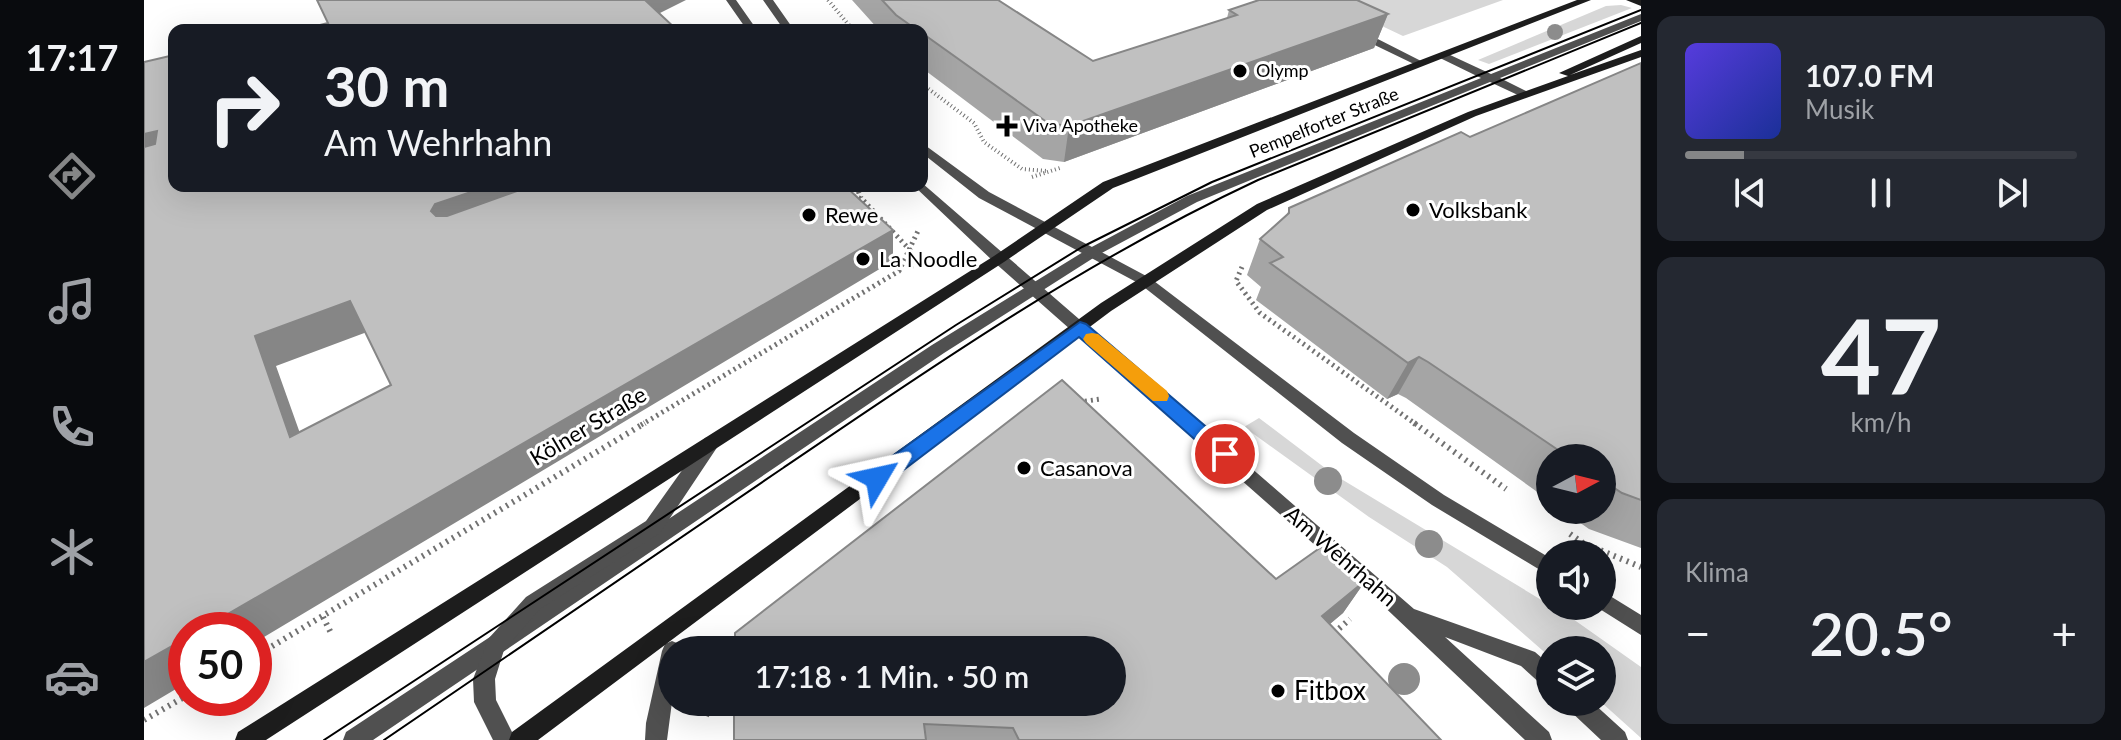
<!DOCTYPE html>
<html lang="de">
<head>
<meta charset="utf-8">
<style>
	:root { --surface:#171b24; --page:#242831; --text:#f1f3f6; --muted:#9ea1a6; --line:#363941; --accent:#858687 }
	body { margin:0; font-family:Lato,sans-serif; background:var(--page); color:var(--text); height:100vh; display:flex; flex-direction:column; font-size:30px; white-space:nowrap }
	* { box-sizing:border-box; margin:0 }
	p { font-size:26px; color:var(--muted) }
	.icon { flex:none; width:44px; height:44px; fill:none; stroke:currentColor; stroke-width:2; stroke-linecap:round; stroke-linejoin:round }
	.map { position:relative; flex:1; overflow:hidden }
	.side { display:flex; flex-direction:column; gap:16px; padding:16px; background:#0d0f14; width:480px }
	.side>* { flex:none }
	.guide { position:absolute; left:24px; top:24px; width:760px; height:168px; border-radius:16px; box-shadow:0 8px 32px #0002; background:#171b24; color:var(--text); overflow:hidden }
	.needle { width:52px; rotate:83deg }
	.buttons { position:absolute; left:1392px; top:444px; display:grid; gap:16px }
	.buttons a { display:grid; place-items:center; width:80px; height:80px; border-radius:50%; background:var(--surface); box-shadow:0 8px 32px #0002; font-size:40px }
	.speed { position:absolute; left:24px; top:612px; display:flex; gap:16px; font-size:40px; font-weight:700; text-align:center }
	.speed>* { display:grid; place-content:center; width:104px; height:104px; border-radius:50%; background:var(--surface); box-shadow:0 8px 32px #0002; line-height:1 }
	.speed .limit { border:12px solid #d22; background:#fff; color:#111 }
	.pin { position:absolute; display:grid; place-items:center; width:68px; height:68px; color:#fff; margin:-34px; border:4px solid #fff; border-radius:50%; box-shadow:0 2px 8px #0007 }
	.me { position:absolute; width:88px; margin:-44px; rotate:54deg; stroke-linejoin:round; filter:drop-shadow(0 0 6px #0008) }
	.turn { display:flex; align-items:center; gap:28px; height:168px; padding:0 24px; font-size:36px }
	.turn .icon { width:104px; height:104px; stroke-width:2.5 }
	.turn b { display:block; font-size:56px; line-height:68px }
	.big { font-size:60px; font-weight:600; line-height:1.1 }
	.side .widget { flex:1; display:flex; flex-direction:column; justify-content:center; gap:12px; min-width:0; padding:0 28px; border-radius:16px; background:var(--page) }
	.side .dial { align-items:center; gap:0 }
	.dial b { font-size:104px; line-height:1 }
	.song { display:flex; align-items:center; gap:24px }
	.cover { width:96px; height:96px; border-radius:12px; background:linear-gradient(135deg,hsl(250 70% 55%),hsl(230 70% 35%)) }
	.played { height:8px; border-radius:4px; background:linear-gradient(90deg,var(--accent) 15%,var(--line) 15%) }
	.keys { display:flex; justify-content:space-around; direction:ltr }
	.heat { display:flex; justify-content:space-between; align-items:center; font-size:44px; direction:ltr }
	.trip { position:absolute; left:514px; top:636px; width:468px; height:80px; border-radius:40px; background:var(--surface); box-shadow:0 8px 32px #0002; font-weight:600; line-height:80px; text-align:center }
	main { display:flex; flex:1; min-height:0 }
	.dock { display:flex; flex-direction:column; width:144px; justify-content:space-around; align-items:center; background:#090b0e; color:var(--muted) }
	.dock .icon { width:56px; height:56px }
	.dock .active { color:var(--accent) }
	.dock b { font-size:36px; color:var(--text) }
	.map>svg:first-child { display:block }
</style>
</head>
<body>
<main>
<nav class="dock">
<b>17:17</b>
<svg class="icon active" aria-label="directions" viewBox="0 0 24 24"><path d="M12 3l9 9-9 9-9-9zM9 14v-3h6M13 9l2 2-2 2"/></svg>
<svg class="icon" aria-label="music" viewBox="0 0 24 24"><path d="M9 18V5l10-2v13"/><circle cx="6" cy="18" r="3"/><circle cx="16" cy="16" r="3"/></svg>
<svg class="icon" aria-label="phone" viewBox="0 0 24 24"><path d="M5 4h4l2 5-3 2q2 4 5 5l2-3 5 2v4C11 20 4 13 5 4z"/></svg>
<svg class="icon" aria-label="climate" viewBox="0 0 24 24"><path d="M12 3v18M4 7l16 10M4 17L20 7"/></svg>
<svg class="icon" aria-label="car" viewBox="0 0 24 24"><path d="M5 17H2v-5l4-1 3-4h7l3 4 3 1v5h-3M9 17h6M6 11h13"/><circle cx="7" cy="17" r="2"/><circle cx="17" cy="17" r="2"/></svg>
</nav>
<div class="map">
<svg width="1497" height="740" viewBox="0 0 1497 740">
	<rect width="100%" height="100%" fill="#fff"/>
	<path fill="#d7d7d7" d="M1183 0H1359L1259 36Z
		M1477 5 1488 8 1345 64 1334 60 1462 6Z
		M1115 418 1189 474 1429 619 1497 667V738L1457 702 1458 650H1406V657L1303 567 1225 517 1100 427Z"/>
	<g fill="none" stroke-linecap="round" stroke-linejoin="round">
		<path stroke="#727272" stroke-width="4" stroke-dasharray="1 3" stroke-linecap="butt" d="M684 0 709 30
			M778 84 830 123 840 142 878 169 903 171
			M888 177 916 168"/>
		<path stroke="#727272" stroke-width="5" stroke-dasharray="2 4" stroke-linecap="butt" d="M712 186 717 198
			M709 196 718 199 766 250 767 269
			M1098 267 1092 281 1116 313 1273 425
			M935 402 957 399
			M497 425 755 271 774 231"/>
		<path stroke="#727272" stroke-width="6" stroke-dasharray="2 5" stroke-linecap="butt" d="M1270 423 1362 489
			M1426 534 1439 543 1497 567
			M179 617 188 635
			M1190 633 1206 619
			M110 657 501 423
			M562 716 568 702
			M0 720 42 696"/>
		<path fill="#505050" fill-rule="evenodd" d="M1497 14V21L1356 78 1384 92V96H1376L1346 82 1053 202 954 255 800 353 229 740H199L202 732 788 345 944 249 1043 196 1337 78 1296 58V54H1304L1347 74Z"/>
		<path fill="#505050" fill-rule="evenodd" d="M544 27H589L594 30H539Z
			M1212 32H1220L1281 63 1272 65 1212 36Z
			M567 436 573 438 576 443 516 533 396 609 360 650 351 679 352 700 372 740H349L330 702 329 679 345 638 382 597 502 521 561 438Z
			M528 641 535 644 538 650H528V702L523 740H501L502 723 518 651 521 644Z"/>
		<path fill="#505050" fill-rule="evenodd" d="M582 0H592L613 30H603Z
			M619 0H629L650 30H640Z
			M778 143 845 192 1006 278 1210 433 1300 495 1406 558V576L1288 505 1198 443 996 284 835 198 778 153Z
			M778 183 1270 609 1391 652 1406 665V689L1399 686 1377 666 1301 637 1405 732 1408 740H1381L1232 599 850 262 770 186H778Z
			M1458 591 1497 615V635L1451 606H1458Z
			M1421 702H1448L1481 732 1484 740H1457L1424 709Z"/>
		<path fill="#1d1d1d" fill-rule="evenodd" d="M1433 0H1447L969 188 860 262 122 740H91L94 732 850 256 959 182Z
			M1482 0H1497V6Z
			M1497 36V43L1426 75 1497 50V57L1332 116 1123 210 967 311 394 740H365L368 732 957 303 1113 204 1324 112 1424 76 1415 73Z"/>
		<path stroke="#000" stroke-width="2" d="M180 740 812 325 938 247 1068 182 1497 10
			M240 740C373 648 506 558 639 468 793 363 945 259 1114 180L1497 23"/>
	</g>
	<g fill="#8c8c8c">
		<circle cx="1411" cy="32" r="8"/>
		<circle cx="1184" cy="481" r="14"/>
		<circle cx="1285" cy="544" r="14"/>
		<circle cx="1260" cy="679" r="16"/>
	</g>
	<path fill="#a5a5a5" d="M708 0H854L949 61 1083 18 1085 10 1244 14 1230 48 920 162 899 159 778 68V30H735Z
		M1497 63V548L1445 529 1418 510H1458V458H1406V501L1262 398 1254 394 1243 399 1112 300 1117 287 1103 275 1116 239 1143 215 1145 208 1326 137Z
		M1132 579 1222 580 1199 613 1186 624 1297 740H590Z"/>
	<path fill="#868686" d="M495 0H542L500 21Z
		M1244 14 1230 48 920 162 925 126Z
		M13 131 30 158 0 168V134Z
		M345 186H442L304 234 287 211 291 204Z
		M749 230V261L110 643V630H56Z
		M206 301 223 332 132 366 168 467 146 437 111 336Z
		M1275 357 1254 394 1243 399 1264 363Z
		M1222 580 1199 613 1157 648 1178 616Z
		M42 638V683L0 708V662Z"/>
	<path fill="#c0c0c0" stroke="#868686" stroke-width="2" fill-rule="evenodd" d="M173 0H501L533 30H156L184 23Z
		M738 0H854L949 61 1093 15 1085 10 1115 0H1213L1244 14 925 126 904 123 778 33V30H773L752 15Z
		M30 55V186H345L291 204 287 211 292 216H303L387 186H701L749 230 56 630H42V638L0 662V147L11 144 13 131 0 134V62ZM206 301 247 385 146 437 111 336Z
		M1497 63V500L1478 493 1458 480V458H1426L1284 362 1275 357 1264 363 1126 263 1139 257 1116 239 1145 213V208L1317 132 1326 137Z
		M918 380 1132 579 1180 545 1222 580 1178 616 1297 740H875L869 728 780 724 782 740H590V702H968V650H591V633Z"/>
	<path fill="#1a73e8" stroke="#114b97" stroke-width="2" d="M936 322 942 324 1088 449 1091 454 1088 460H1074L935 337 741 484H726L723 478 726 472Z"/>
	<path fill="#f59e0b" d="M948 333 954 334 1023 391 1025 396 1023 401H1009L942 343 939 339 942 334Z"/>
	<g fill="#000" stroke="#fff" stroke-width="3">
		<circle cx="1096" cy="71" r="8"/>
		<path d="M859 114h8v8h8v8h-8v8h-8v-8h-8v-8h8z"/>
		<circle cx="1269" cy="210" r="8"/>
		<circle cx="665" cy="215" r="8"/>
		<circle cx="719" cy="259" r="8"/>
		<circle cx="880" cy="468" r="8"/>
		<circle cx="1134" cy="691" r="8"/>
	</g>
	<g text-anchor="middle" stroke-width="6" stroke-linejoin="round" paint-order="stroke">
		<g font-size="18" fill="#000" stroke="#fff" text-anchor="start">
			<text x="1112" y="77">Olymp</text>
			<text x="879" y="132">Viva Apotheke</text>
		</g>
		<g font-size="18" fill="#000" stroke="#fff">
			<text transform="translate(1180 123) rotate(-22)" y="6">Pempelforter Straße</text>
		</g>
		<g font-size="22" fill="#000" stroke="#fff" text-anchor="start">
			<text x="1285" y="218">Volksbank</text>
			<text x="681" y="223">Rewe</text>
			<text x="735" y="267">La Noodle</text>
			<text x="896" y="476">Casanova</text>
		</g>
		<g font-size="22" fill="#000" stroke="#fff">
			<text transform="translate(444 426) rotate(-31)" y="8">Kölner Straße</text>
			<text transform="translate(1197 556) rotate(41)" y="8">Am Wehrhahn</text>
		</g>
		<g font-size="26" fill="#000" stroke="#fff" text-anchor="start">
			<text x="1150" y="700">Fitbox</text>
		</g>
	</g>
</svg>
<div class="buttons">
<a><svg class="needle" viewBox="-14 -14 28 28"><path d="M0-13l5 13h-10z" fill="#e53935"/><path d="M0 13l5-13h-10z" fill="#9ea1a6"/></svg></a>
<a><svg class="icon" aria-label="sound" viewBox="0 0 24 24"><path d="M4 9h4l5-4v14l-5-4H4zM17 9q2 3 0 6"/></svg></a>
<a><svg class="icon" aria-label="layers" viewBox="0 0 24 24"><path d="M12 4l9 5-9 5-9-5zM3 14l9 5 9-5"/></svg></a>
</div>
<div class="speed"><div class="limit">50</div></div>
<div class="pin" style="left:1081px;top:454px;background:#d93025"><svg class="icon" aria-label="arrive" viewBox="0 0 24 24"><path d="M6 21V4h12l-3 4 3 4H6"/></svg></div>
<svg class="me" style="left:733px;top:478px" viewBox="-20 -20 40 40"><path d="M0-17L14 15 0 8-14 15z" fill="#1a73e8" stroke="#fff" stroke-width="4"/></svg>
<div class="trip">17:18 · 1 Min. · 50 m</div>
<div class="guide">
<div class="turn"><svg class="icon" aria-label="right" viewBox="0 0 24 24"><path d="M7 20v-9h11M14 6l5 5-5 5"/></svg><div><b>30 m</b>Am Wehrhahn</div></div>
</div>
</div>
<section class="side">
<div class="widget">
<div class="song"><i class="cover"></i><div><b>107.0 FM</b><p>Musik</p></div></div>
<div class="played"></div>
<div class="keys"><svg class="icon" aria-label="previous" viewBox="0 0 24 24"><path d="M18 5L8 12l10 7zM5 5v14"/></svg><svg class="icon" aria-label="pause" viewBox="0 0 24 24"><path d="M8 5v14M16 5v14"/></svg><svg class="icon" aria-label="next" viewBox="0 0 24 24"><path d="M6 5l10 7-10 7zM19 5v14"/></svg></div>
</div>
<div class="widget dial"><b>47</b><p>km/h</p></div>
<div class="widget"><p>Klima</p>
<div class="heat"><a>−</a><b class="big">20.5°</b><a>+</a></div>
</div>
</section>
</main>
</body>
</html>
